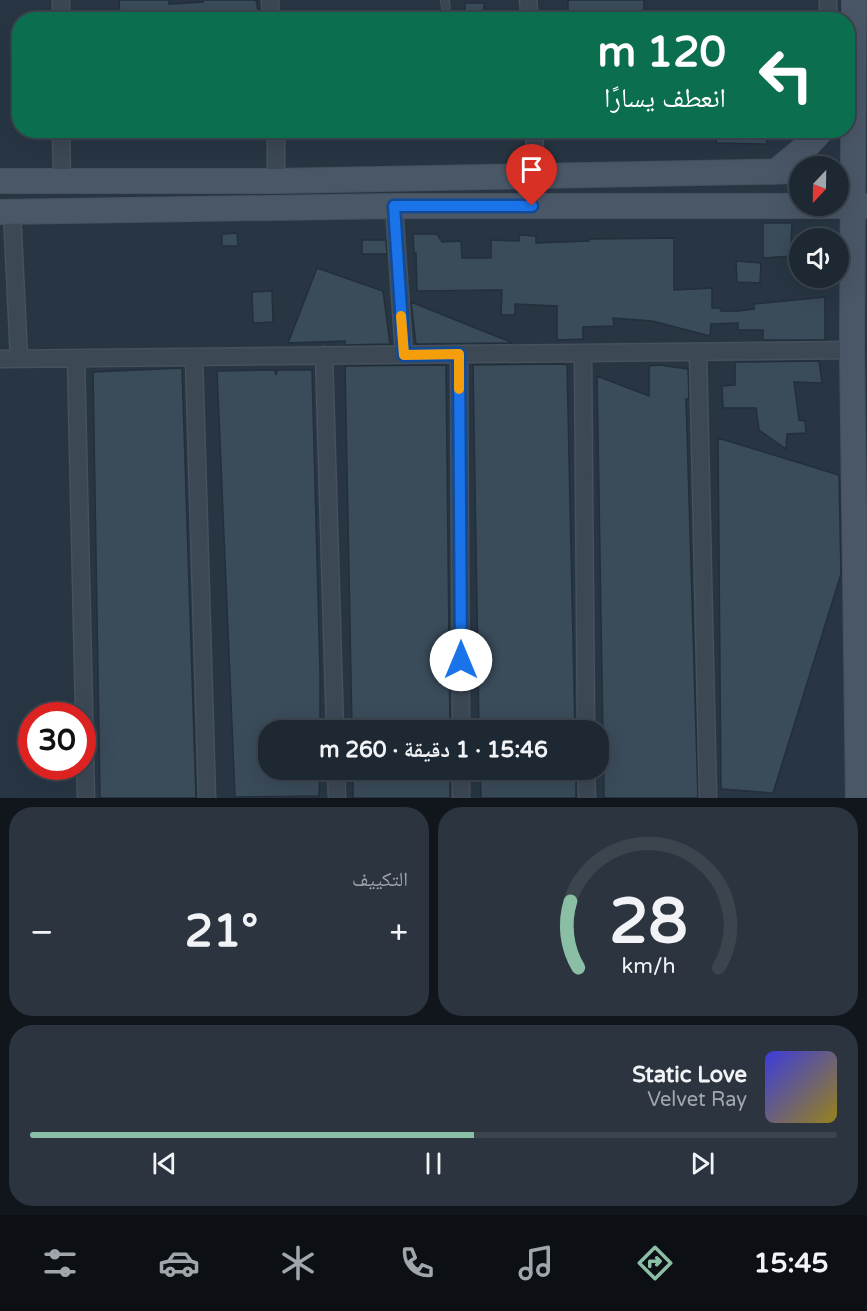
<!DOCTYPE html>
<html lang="ar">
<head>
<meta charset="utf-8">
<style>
	:root { --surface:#1e2833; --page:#2b343f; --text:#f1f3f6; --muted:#a1a6ac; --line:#3c444e; --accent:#8abfa5 }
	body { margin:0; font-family:"Varela Round","Noto Naskh Arabic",sans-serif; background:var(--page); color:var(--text); direction:rtl; height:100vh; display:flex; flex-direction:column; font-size:22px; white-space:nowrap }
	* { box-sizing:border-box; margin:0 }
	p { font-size:20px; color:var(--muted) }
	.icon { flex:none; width:33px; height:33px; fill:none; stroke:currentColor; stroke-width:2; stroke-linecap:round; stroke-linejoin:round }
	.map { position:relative; height:798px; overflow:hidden; direction:ltr }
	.drawer { display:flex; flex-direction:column; gap:9px; padding:9px; background:#10161c; flex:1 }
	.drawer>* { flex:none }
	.guide { position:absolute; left:12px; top:12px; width:843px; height:126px; border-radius:24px; box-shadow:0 6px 24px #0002,0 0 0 2px var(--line); direction:rtl; background:#0b6e4f; color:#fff; overflow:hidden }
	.needle { width:39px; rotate:202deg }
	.buttons { position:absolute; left:789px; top:156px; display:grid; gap:12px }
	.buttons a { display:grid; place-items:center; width:60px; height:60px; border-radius:50%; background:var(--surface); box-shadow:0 6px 24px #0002,0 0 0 2px var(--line); font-size:30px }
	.speed { position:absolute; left:18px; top:702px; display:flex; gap:12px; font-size:30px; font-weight:700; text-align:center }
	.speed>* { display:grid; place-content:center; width:78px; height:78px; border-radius:50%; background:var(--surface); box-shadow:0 6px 24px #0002,0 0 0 2px var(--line); line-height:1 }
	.speed .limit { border:9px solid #d22; background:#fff; color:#111 }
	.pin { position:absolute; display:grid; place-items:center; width:51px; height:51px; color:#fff; margin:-62px -26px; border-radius:50% 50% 50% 0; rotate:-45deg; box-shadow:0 0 6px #0007 }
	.pin .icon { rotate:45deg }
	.me { position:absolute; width:66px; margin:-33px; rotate:0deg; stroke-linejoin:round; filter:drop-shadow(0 0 4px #0008) }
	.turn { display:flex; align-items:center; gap:21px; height:126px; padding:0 30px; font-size:27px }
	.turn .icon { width:78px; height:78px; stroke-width:2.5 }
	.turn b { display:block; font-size:42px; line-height:51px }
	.big { font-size:45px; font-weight:700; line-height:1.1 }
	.drawer .card { flex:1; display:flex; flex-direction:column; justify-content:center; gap:9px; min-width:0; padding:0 21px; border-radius:24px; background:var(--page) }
	.drawer .dial { align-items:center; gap:0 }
	.dial svg { height:156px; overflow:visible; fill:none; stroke:var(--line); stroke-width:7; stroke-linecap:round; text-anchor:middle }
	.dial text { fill:var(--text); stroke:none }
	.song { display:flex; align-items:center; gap:18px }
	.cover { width:72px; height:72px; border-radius:9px; background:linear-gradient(135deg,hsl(240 70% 55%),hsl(50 70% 35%)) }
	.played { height:6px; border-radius:3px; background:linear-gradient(90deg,var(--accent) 55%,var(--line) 55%) }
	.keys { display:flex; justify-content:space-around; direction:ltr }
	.heat { display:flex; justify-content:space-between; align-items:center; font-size:33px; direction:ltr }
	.drawer .tiles { flex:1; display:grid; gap:9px; grid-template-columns:1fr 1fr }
	.card:last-child { grid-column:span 2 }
	.trip { position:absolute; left:258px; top:720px; width:351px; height:60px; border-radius:24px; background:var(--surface); box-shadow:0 6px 24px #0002,0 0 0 2px var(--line); font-weight:700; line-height:60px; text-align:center; direction:rtl }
	.tab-bar { display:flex; height:96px; justify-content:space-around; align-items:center; background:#0c1014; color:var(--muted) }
	.tab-bar .icon { width:42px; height:42px }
	.tab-bar .on { color:var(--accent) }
	.tab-bar b { font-size:27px; color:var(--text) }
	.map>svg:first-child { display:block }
</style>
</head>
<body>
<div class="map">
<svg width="867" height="798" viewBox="0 0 867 798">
	<rect width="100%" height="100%" fill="#283644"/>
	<path fill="#3a4b5a" stroke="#232f3b" stroke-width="1.5" d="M119 0H167L169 1V4L203 2V0H256L260 20H246V15L170 14 132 17V15L120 16Z
		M568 0H644V20H586V13L568 15Z
		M465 3H484V20H465Z
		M740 130H761L768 144 716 143V131Z
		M763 223H792L791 240 794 256 763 258Z
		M237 233 238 246H222V234Z
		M413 234H437L442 242 461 241 462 258H491V240L519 241V235L536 236V243L589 241V239L674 238V290L712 288V308H720L721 311H738L754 309V304L825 297V340H763V330H738V323L711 324 710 336 652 321 613 318 614 326 583 327V339L557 340V306L515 304V315H501L502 290 417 291 416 253H414Z
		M362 240H386L387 254H362Z
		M736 261 761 263 760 283 737 282Z
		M317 268 383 291 390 344 345 345V341L288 343Z
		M272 291 273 322 253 323 252 292Z
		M411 302 473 327 513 343 416 344Z
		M819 361 822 383 794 382 799 420 805 421 806 433 787 434 786 449 759 430 756 408H723L722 386 735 385V362Z
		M563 364 567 365 575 730H479L473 365Z
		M446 365 450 730H352L345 366Z
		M659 365 688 369 689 399H686L698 798H604L597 376 649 396V366Z
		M182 368 196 798H100L93 372Z
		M275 370 276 375 277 370H312L320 671V730H268V770H320L319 796 235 797 217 371Z
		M718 438 839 475 841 574 773 793 721 789Z
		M353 770H450V798H353Z
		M480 770H576V798H481Z"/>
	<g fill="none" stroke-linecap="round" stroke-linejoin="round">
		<g stroke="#46515d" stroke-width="10">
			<path id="lane" d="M445 0 447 20"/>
		</g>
		<g stroke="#46515d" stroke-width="19">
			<path id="street" d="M61 0V20
				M270 0 271 20
				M528 0 530 20
				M828 0V20
				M61 130 62 180
				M276 130V181
				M534 130 536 177
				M394 206 404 355
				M12 212 19 358
				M698 352 708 798
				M583 353 586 730
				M459 354 461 730
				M324 355 335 730
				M194 357 207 798
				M76 358 86 798
				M0 359 852 350
				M336 770 337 798
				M461 770V798
				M586 770 587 798"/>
		</g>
		<g stroke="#46515d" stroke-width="26">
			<path id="secondary" d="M854 0 852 350 858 798
				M775 172 808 145 822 130
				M0 181H276L800 171
				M0 212 394 206H867"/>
		</g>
		<use href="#lane" stroke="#3c4854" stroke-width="8"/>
		<use href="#street" stroke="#3c4854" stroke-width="16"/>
		<use href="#secondary" stroke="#4a5767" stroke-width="24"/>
	</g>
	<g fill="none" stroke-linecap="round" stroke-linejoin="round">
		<g stroke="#114b97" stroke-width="15">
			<path id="route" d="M461 660 459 354 404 355 394 206H532"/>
		</g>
		<use href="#route" stroke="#1a73e8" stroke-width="10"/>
		<path stroke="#f59e0b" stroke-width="10" d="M401 316 404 355 459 354V389"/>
	</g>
</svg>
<div class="buttons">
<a><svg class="needle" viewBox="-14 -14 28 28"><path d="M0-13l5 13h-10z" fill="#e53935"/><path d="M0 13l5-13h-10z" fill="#a1a6ac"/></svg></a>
<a><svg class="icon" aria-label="sound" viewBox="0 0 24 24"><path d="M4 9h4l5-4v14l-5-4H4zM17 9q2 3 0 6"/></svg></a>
</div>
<div class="speed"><div class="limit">30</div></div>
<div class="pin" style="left:532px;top:206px;background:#d93025"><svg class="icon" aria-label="arrive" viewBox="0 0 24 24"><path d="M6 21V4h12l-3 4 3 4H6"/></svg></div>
<svg class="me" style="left:461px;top:660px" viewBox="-20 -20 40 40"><circle r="19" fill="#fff"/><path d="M0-13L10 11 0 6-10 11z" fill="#1a73e8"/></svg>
<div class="trip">15:46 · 1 دقيقة · 260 m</div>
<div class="guide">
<div class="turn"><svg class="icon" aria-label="left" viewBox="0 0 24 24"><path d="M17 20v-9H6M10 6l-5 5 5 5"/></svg><div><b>120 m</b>انعطف يسارًا</div></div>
</div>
</div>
<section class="drawer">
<div class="tiles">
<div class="card dial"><svg viewBox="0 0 100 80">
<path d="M14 69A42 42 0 1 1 86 69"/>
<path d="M14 69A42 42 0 0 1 10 35" stroke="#8abfa5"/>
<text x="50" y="56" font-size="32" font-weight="700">28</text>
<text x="50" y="72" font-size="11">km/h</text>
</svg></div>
<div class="card"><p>التكييف</p>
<div class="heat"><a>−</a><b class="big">21°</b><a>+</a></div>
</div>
<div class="card">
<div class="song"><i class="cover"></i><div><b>Static Love</b><p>Velvet Ray</p></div></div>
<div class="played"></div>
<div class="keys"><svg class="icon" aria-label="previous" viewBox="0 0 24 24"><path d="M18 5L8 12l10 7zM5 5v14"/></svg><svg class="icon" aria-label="pause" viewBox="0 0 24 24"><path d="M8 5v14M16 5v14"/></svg><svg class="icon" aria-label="next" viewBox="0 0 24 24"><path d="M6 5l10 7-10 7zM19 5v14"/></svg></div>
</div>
</div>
</section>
<nav class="tab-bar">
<b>15:45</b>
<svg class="icon on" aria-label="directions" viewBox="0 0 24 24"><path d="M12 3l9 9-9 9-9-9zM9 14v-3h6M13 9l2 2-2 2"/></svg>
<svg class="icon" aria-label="music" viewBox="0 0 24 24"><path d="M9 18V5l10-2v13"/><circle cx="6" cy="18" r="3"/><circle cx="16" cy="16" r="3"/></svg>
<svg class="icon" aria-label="phone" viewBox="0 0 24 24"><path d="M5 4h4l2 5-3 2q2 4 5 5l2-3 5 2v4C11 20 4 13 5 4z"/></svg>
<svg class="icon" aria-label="climate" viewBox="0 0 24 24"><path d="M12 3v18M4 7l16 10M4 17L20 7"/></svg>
<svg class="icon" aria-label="car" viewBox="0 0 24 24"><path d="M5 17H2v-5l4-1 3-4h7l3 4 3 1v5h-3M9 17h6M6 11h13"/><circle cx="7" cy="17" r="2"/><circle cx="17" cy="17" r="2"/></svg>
<svg class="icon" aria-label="filters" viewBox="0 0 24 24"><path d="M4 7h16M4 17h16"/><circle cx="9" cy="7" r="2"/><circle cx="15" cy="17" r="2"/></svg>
</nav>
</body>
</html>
